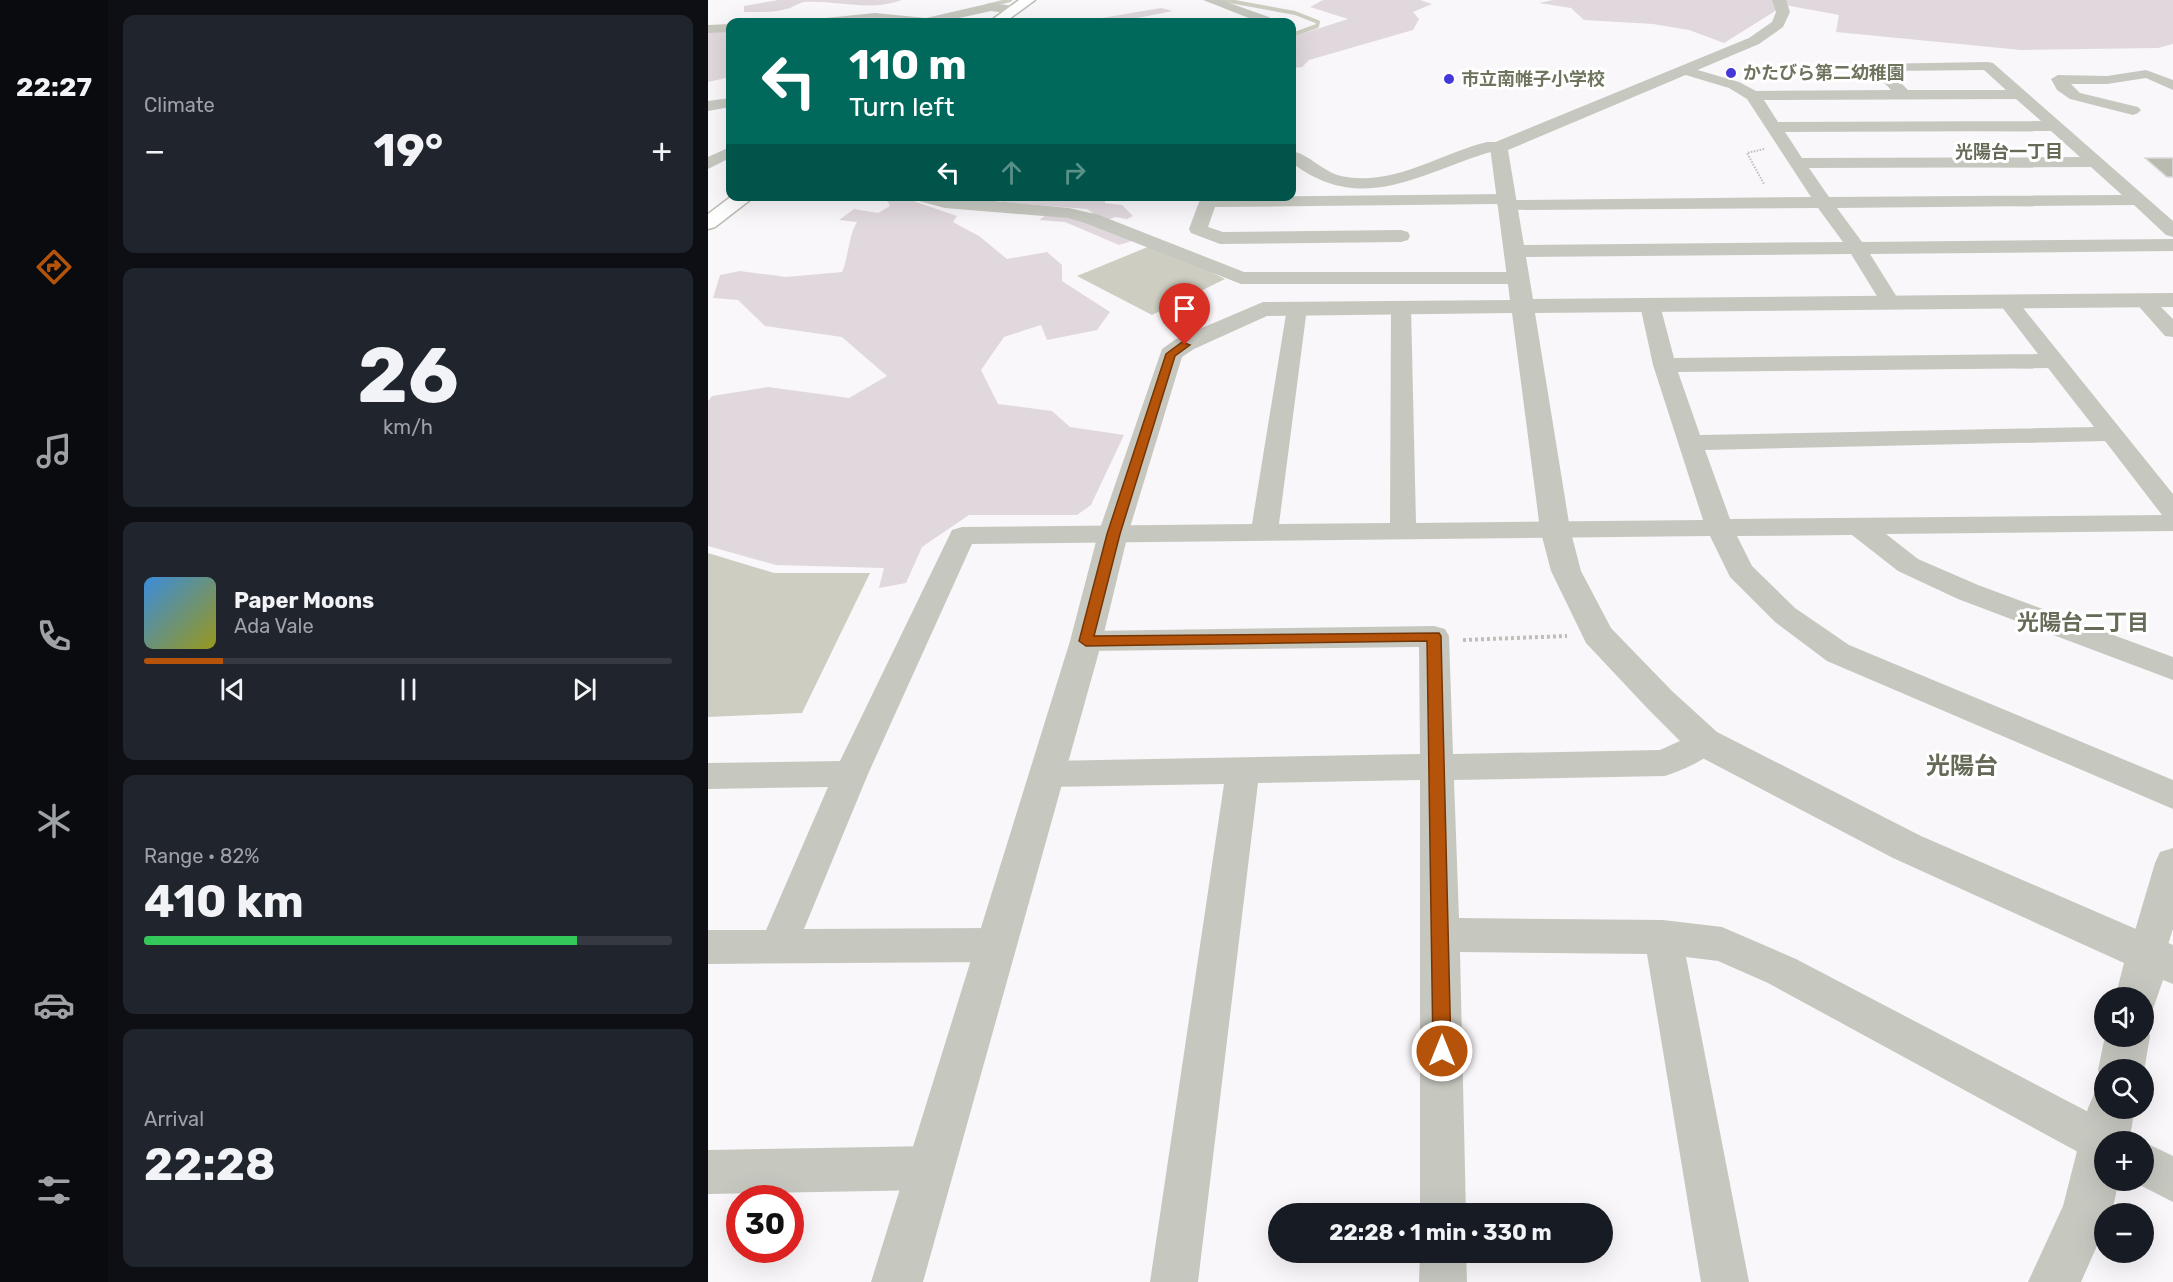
<!DOCTYPE html>
<html lang="en">
<head>
<meta charset="utf-8">
<style>
	:root { --surface:#171b24; --page:#20242c; --text:#f1f3f6; --muted:#9ea1a6; --line:#363941; --accent:#b45309 }
	body { margin:0; font-family:Rubik,"Noto Sans JP",sans-serif; background:var(--page); color:var(--text); height:100vh; display:flex; flex-direction:column; font-size:22px; white-space:nowrap }
	* { box-sizing:border-box; margin:0 }
	p { font-size:20px; color:var(--muted) }
	.icon { flex:none; width:33px; height:33px; fill:none; stroke:currentColor; stroke-width:2; stroke-linecap:round; stroke-linejoin:round }
	.map { position:relative; flex:1; overflow:hidden }
	.panel { display:flex; flex-direction:column; gap:15px; padding:15px; background:#0d0f14; width:600px }
	.panel>* { flex:none }
	.guide { position:absolute; left:18px; top:18px; width:570px; height:183px; border-radius:12px; box-shadow:0 6px 24px #0002; background:#00695c; color:#fff; overflow:hidden }
	.tools { position:absolute; left:1386px; top:987px; display:grid; gap:12px }
	.tools a { display:grid; place-items:center; width:60px; height:60px; border-radius:50%; background:var(--surface); box-shadow:0 6px 24px #0002; font-size:30px }
	.speed { position:absolute; left:18px; top:1185px; display:flex; gap:12px; font-size:30px; font-weight:700; text-align:center }
	.speed>* { display:grid; place-content:center; width:78px; height:78px; border-radius:50%; background:var(--surface); box-shadow:0 6px 24px #0002; line-height:1 }
	.speed .limit { border:9px solid #d22; background:#fff; color:#111 }
	.pin { position:absolute; display:grid; place-items:center; width:51px; height:51px; color:#fff; margin:-62px -26px; border-radius:50% 50% 50% 0; rotate:-45deg; box-shadow:0 0 6px #0007 }
	.pin .icon { rotate:45deg }
	.me { position:absolute; width:66px; margin:-33px; rotate:0deg; stroke-linejoin:round; filter:drop-shadow(0 0 4px #0008) }
	.turn { display:flex; align-items:center; gap:21px; height:126px; padding:0 24px; font-size:27px }
	.turn .icon { width:78px; height:78px; stroke-width:2.5 }
	.turn b { display:block; font-size:42px; line-height:51px }
	.lanes { display:flex; align-items:center; height:57px; padding:0 24px; background:#0003; justify-content:center; gap:30px; direction:ltr }
	.lanes .off { opacity:.35 }
	.big { font-size:45px; font-weight:700; line-height:1.1 }
	.panel .card { flex:1; display:flex; flex-direction:column; justify-content:center; gap:9px; min-width:0; padding:0 21px; border-radius:12px; background:var(--page) }
	.panel .dial { align-items:center; gap:0 }
	.dial b { font-size:78px; line-height:1 }
	.song { display:flex; align-items:center; gap:18px }
	.cover { width:72px; height:72px; border-radius:9px; background:linear-gradient(135deg,hsl(210 70% 55%),hsl(60 70% 35%)) }
	.played { height:6px; border-radius:3px; background:linear-gradient(90deg,var(--accent) 15%,var(--line) 15%) }
	.keys { display:flex; justify-content:space-around; direction:ltr }
	.heat { display:flex; justify-content:space-between; align-items:center; font-size:33px; direction:ltr }
	.charge { height:9px; border-radius:4px; background:linear-gradient(90deg,#34c759 82%,var(--line) 0) }
	.trip { position:absolute; left:560px; top:1203px; width:345px; height:60px; border-radius:30px; background:var(--surface); box-shadow:0 6px 24px #0002; font-weight:700; line-height:60px; text-align:center }
	main { display:flex; flex:1; min-height:0 }
	.dock { display:flex; flex-direction:column; width:108px; justify-content:space-around; align-items:center; background:#090b0e; color:var(--muted) }
	.dock .icon { width:42px; height:42px }
	.dock .current { color:var(--accent) }
	.dock b { font-size:27px; color:var(--text) }
	.map>svg:first-child { display:block }
</style>
</head>
<body>
<main>
<nav class="dock">
<b>22:27</b>
<svg class="icon current" aria-label="directions" viewBox="0 0 24 24"><path d="M12 3l9 9-9 9-9-9zM9 14v-3h6M13 9l2 2-2 2"/></svg>
<svg class="icon" aria-label="music" viewBox="0 0 24 24"><path d="M9 18V5l10-2v13"/><circle cx="6" cy="18" r="3"/><circle cx="16" cy="16" r="3"/></svg>
<svg class="icon" aria-label="phone" viewBox="0 0 24 24"><path d="M5 4h4l2 5-3 2q2 4 5 5l2-3 5 2v4C11 20 4 13 5 4z"/></svg>
<svg class="icon" aria-label="climate" viewBox="0 0 24 24"><path d="M12 3v18M4 7l16 10M4 17L20 7"/></svg>
<svg class="icon" aria-label="car" viewBox="0 0 24 24"><path d="M5 17H2v-5l4-1 3-4h7l3 4 3 1v5h-3M9 17h6M6 11h13"/><circle cx="7" cy="17" r="2"/><circle cx="17" cy="17" r="2"/></svg>
<svg class="icon" aria-label="filters" viewBox="0 0 24 24"><path d="M4 7h16M4 17h16"/><circle cx="9" cy="7" r="2"/><circle cx="15" cy="17" r="2"/></svg>
</nav>
<section class="panel">
<div class="card"><p>Climate</p>
<div class="heat"><a>−</a><b class="big">19°</b><a>+</a></div>
</div>
<div class="card dial"><b>26</b><p>km/h</p></div>
<div class="card">
<div class="song"><i class="cover"></i><div><b>Paper Moons</b><p>Ada Vale</p></div></div>
<div class="played"></div>
<div class="keys"><svg class="icon" aria-label="previous" viewBox="0 0 24 24"><path d="M18 5L8 12l10 7zM5 5v14"/></svg><svg class="icon" aria-label="pause" viewBox="0 0 24 24"><path d="M8 5v14M16 5v14"/></svg><svg class="icon" aria-label="next" viewBox="0 0 24 24"><path d="M6 5l10 7-10 7zM19 5v14"/></svg></div>
</div>
<div class="card"><p>Range · 82%</p><b class="big">410 km</b><div class="charge"></div></div>
<div class="card"><p>Arrival</p><b class="big">22:28</b></div>
</section>
<div class="map">
<svg width="1465" height="1282" viewBox="0 0 1465 1282">
	<rect width="100%" height="100%" fill="#f9f7f9"/>
	<path fill="#e0d8dd" d="M70 0H194C162 12 129 0 96 2 90 3 84 8 78 9 65 13 50 12 36 12V6Z
		M615 0H712L724 4 705 12 711 19 705 30 601 60 594 67 584 68V37L640 19 602 7Z
		M845 0H1465V44L1450 48 1313 50 1128 32 1131 15 1077 5 1016 43 981 30 945 24 876 20 863 8 831 3Z
		M453 8 465 11 424 19 429 22H381L388 19Z
		M22 31V77L0 82V32Z
		M177 197H200L208 202 249 216 245 222 271 236 299 259 339 252 354 265V281L402 312 389 330 339 340 333 325 296 337 273 370 290 404 344 411 362 427 416 435 383 505 369 515H261L214 547 198 583 171 588 176 568 68 565 0 546V401L4 396 60 387 141 398 179 376 134 337 57 326 30 300 5 298 12 275 32 271 78 277 134 272C141 256 140 237 149 222L131 220 146 209 170 213 182 206Z
		M300 197H397V203L414 205 425 216 419 219 407 217 392 223 424 241 411 245 357 222 331 220 339 214 375 218 385 213 379 209 293 202Z"/>
	<path fill="#cdcec1" d="M447 244 517 279 444 315 369 276Z
		M0 553 66 573H162L94 713 0 717Z"/>
	<g fill="none" stroke-linecap="round" stroke-linejoin="round">
		<path stroke="#cdcec1" stroke-width="4" d="M516 0 587 13 610 22 609 26 584 35
			M279 6 302 0"/>
	</g>
	<path fill="#b8bbae" stroke="#dbd9db" stroke-width="1.5" d="M1437 158H1465V177H1459Z"/>
	<g fill="none" stroke-linecap="round" stroke-linejoin="round">
		<g stroke="#babdb3" stroke-width="3">
			<path id="secondary" d="M311 0H327L297 22H281Z
				M24 196H47L7 227 0 229V214Z"/>
		</g>
		<path stroke="#bdbfb9" stroke-width="2" stroke-dasharray="1.5 1.5" stroke-linecap="butt" d="M1056 149 1039 153 1056 184"/>
		<path stroke="#bdbfb9" stroke-width="4" stroke-dasharray="3 3" stroke-linecap="butt" d="M755 640 859 636"/>
		<path fill="#c6c8c0" fill-rule="evenodd" d="M495 0H513L561 17 565 22H551Z
			M283 3 306 6 312 10 306 14 283 11 233 22H111L118 18 167 13 218 18Z
			M22 24V32L0 33V25Z
			M1280 62 1285 63 1465 221V237L1458 235 1426 205 1129 208 1154 242 1465 239V251L1162 254 1192 302 1189 306 1182 308 1175 306 1143 254 806 257 799 255 796 251 799 247 806 245 1135 242 1110 208 798 210 792 209 789 204 507 207 500 227 515 232 693 230 700 232 702 236 700 240 693 242 512 244 483 233 481 229 491 202 494 198 500 197 798 194 804 195 807 200 1103 197 1039 99 1021 88 971 73 969 70 971 67 976 66 1031 82 1048 91 1183 90 1164 70 1162 67 1164 64ZM1276 70 1298 90H1200L1181 71ZM1308 99 1333 121 1070 122 1056 100ZM1343 131 1372 157 1094 158 1077 132ZM1383 167 1414 195 1121 197 1101 168Z
			M1438 70 1465 80V90L1438 78 1399 84H1363L1372 93 1430 107 1433 110 1430 113 1425 115 1362 99 1349 90 1343 79 1350 75 1399 76Z
			M22 98V107L0 111V101Z
			M779 142H791L799 147 797 150C791 152 785 151 779 153 709 175 653 215 584 163V151C602 155 614 171 633 176 686 187 730 154 779 142Z
			M22 147V158L0 169V157Z
			M204 196H234L361 208 391 215 536 272H809L816 274 819 278 816 282 809 284H533L377 223 360 218 237 208 207 200Z
			M1436 295 1443 297 1465 319V337L1457 336 1426 301 1429 297Z
			M1300 296 1307 298 1465 494V531L1178 534 1210 559 1270 585 1465 657V680L1250 599 1190 571 1144 535 1029 536 1044 566 1087 608 1141 645 1465 780V809L1119 661 1067 622 1022 577 1002 536 264 544 160 774 96 929 287 928 301 933 306 945 301 957 287 962 0 964V930H58L120 787 0 789V763L132 761 244 530 254 527 544 524 579 308 582 304 589 302 596 304 599 308 571 524 682 523 683 307 686 303 693 301 700 303 703 307 708 523 995 520 945 365 932 305 935 301 942 299 949 301 952 305 966 358 1330 354 1290 302 1293 298ZM1340 368 1386 427 992 435 970 372ZM1397 441 1454 515 1022 519 997 450Z
			M726 626 737 629 741 636 745 754 952 750 996 730 1008 733 1012 742C1003 759 975 770 957 776L746 780 751 918 955 920 1014 927 1088 959 1411 1128 1417 1142H1396V1165L1381 1158 1060 983 1010 961 978 957 1041 1282H993L939 954 752 952 758 1214H712V780L550 783 490 1282H442L516 784 339 787 327 783 322 774 327 765 339 761 712 754 711 647 378 651 367 648 363 641 367 634 378 631Z
			M1465 848V929L1453 966 1439 971 1425 966 1420 954 1447 863 1452 852Z
			M1436 1142 1465 1156V1202L1422 1180H1436Z
			M223 1146 239 1152 245 1168 239 1184 223 1190 0 1194V1150Z
			M712 1252H758L759 1282H711Z"/>
		<path fill="#c6c8c0" fill-rule="evenodd" d="M1064 0H1078L1082 12 1075 27 1051 44 800 150 825 299 1465 293V307L827 313 862 529 873 571 903 628 964 691 1009 732 1213 836 1465 945V984L1455 980 1444 1012 1436 1016V998H1407L1416 963 1185 858 983 752 940 709 878 643 843 571 832 529 804 313 559 316 486 349 474 357 420 534 394 641 215 1282H163L362 641 390 534 454 349 468 339 555 302 802 300 782 147 785 143 1041 38 1064 22 1068 12Z
			M1436 1021 1442 1036 1436 1071 1396 1070V1085L1390 1070 1397 1036H1436Z
			M1396 1088V1108H1427L1421 1142H1396V1180H1411L1404 1212 1396 1214V1230L1373 1282H1320L1355 1206 1380 1108 1387 1092Z"/>
		<use href="#secondary" fill="#fff" fill-rule="evenodd"/>
	</g>
	<path fill="#b45309" stroke="#753606" stroke-width="1.5" d="M474 342 482 345 467 356 412 534 386 636 731 633 733 636 743 1051 741 1058 734 1060 727 1058 725 1051 719 641 378 646 371 641 399 534 458 354Z"/>
	<g fill="#4438d8" stroke="#fff" stroke-width="2">
		<circle cx="1023" cy="73" r="6"/>
		<circle cx="741" cy="79" r="6"/>
	</g>
	<g text-anchor="middle" stroke-width="6" stroke-linejoin="round" paint-order="stroke">
		<g font-size="18" font-weight="bold" fill="#6e745d" stroke="#fff" text-anchor="start">
			<text x="1035" y="79">かたびら第二幼稚園</text>
			<text x="753" y="85">市立南帷子小学校</text>
		</g>
		<g font-size="18" font-weight="bold" fill="#666b57" stroke="#fff">
			<text x="1301" y="158">光陽台一丁目</text>
		</g>
		<g font-size="22" font-weight="bold" fill="#666b57" stroke="#fff">
			<text x="1375" y="630">光陽台二丁目</text>
		</g>
		<g font-size="24" font-weight="bold" fill="#666b57" stroke="#fff">
			<text x="1254" y="774">光陽台</text>
		</g>
	</g>
</svg>
<div class="tools">
<a><svg class="icon" aria-label="sound" viewBox="0 0 24 24"><path d="M4 9h4l5-4v14l-5-4H4zM17 9q2 3 0 6"/></svg></a>
<a><svg class="icon" aria-label="search" viewBox="0 0 24 24"><circle cx="10" cy="10" r="6"/><path d="M15 15l6 6"/></svg></a>
<a>+</a>
<a>−</a>
</div>
<div class="speed"><div class="limit">30</div></div>
<div class="pin" style="left:477px;top:345px;background:#d93025"><svg class="icon" aria-label="arrive" viewBox="0 0 24 24"><path d="M6 21V4h12l-3 4 3 4H6"/></svg></div>
<svg class="me" style="left:734px;top:1051px" viewBox="-20 -20 40 40"><circle r="17" fill="#b45309" stroke="#fff" stroke-width="3"/><path d="M0-11L8 9 0 5-8 9z" fill="#fff"/></svg>
<div class="trip">22:28 · 1 min · 330 m</div>
<div class="guide">
<div class="turn"><svg class="icon" aria-label="left" viewBox="0 0 24 24"><path d="M17 20v-9H6M10 6l-5 5 5 5"/></svg><div><b>110 m</b>Turn left</div></div>
<div class="lanes"><svg class="icon" aria-label="left" viewBox="0 0 24 24"><path d="M17 20v-9H6M10 6l-5 5 5 5"/></svg><svg class="icon off" aria-label="ahead" viewBox="0 0 24 24"><path d="M12 20V5M6 11l6-6 6 6"/></svg><svg class="icon off" aria-label="right" viewBox="0 0 24 24"><path d="M7 20v-9h11M14 6l5 5-5 5"/></svg></div>
</div>
</div>
</main>
</body>
</html>
